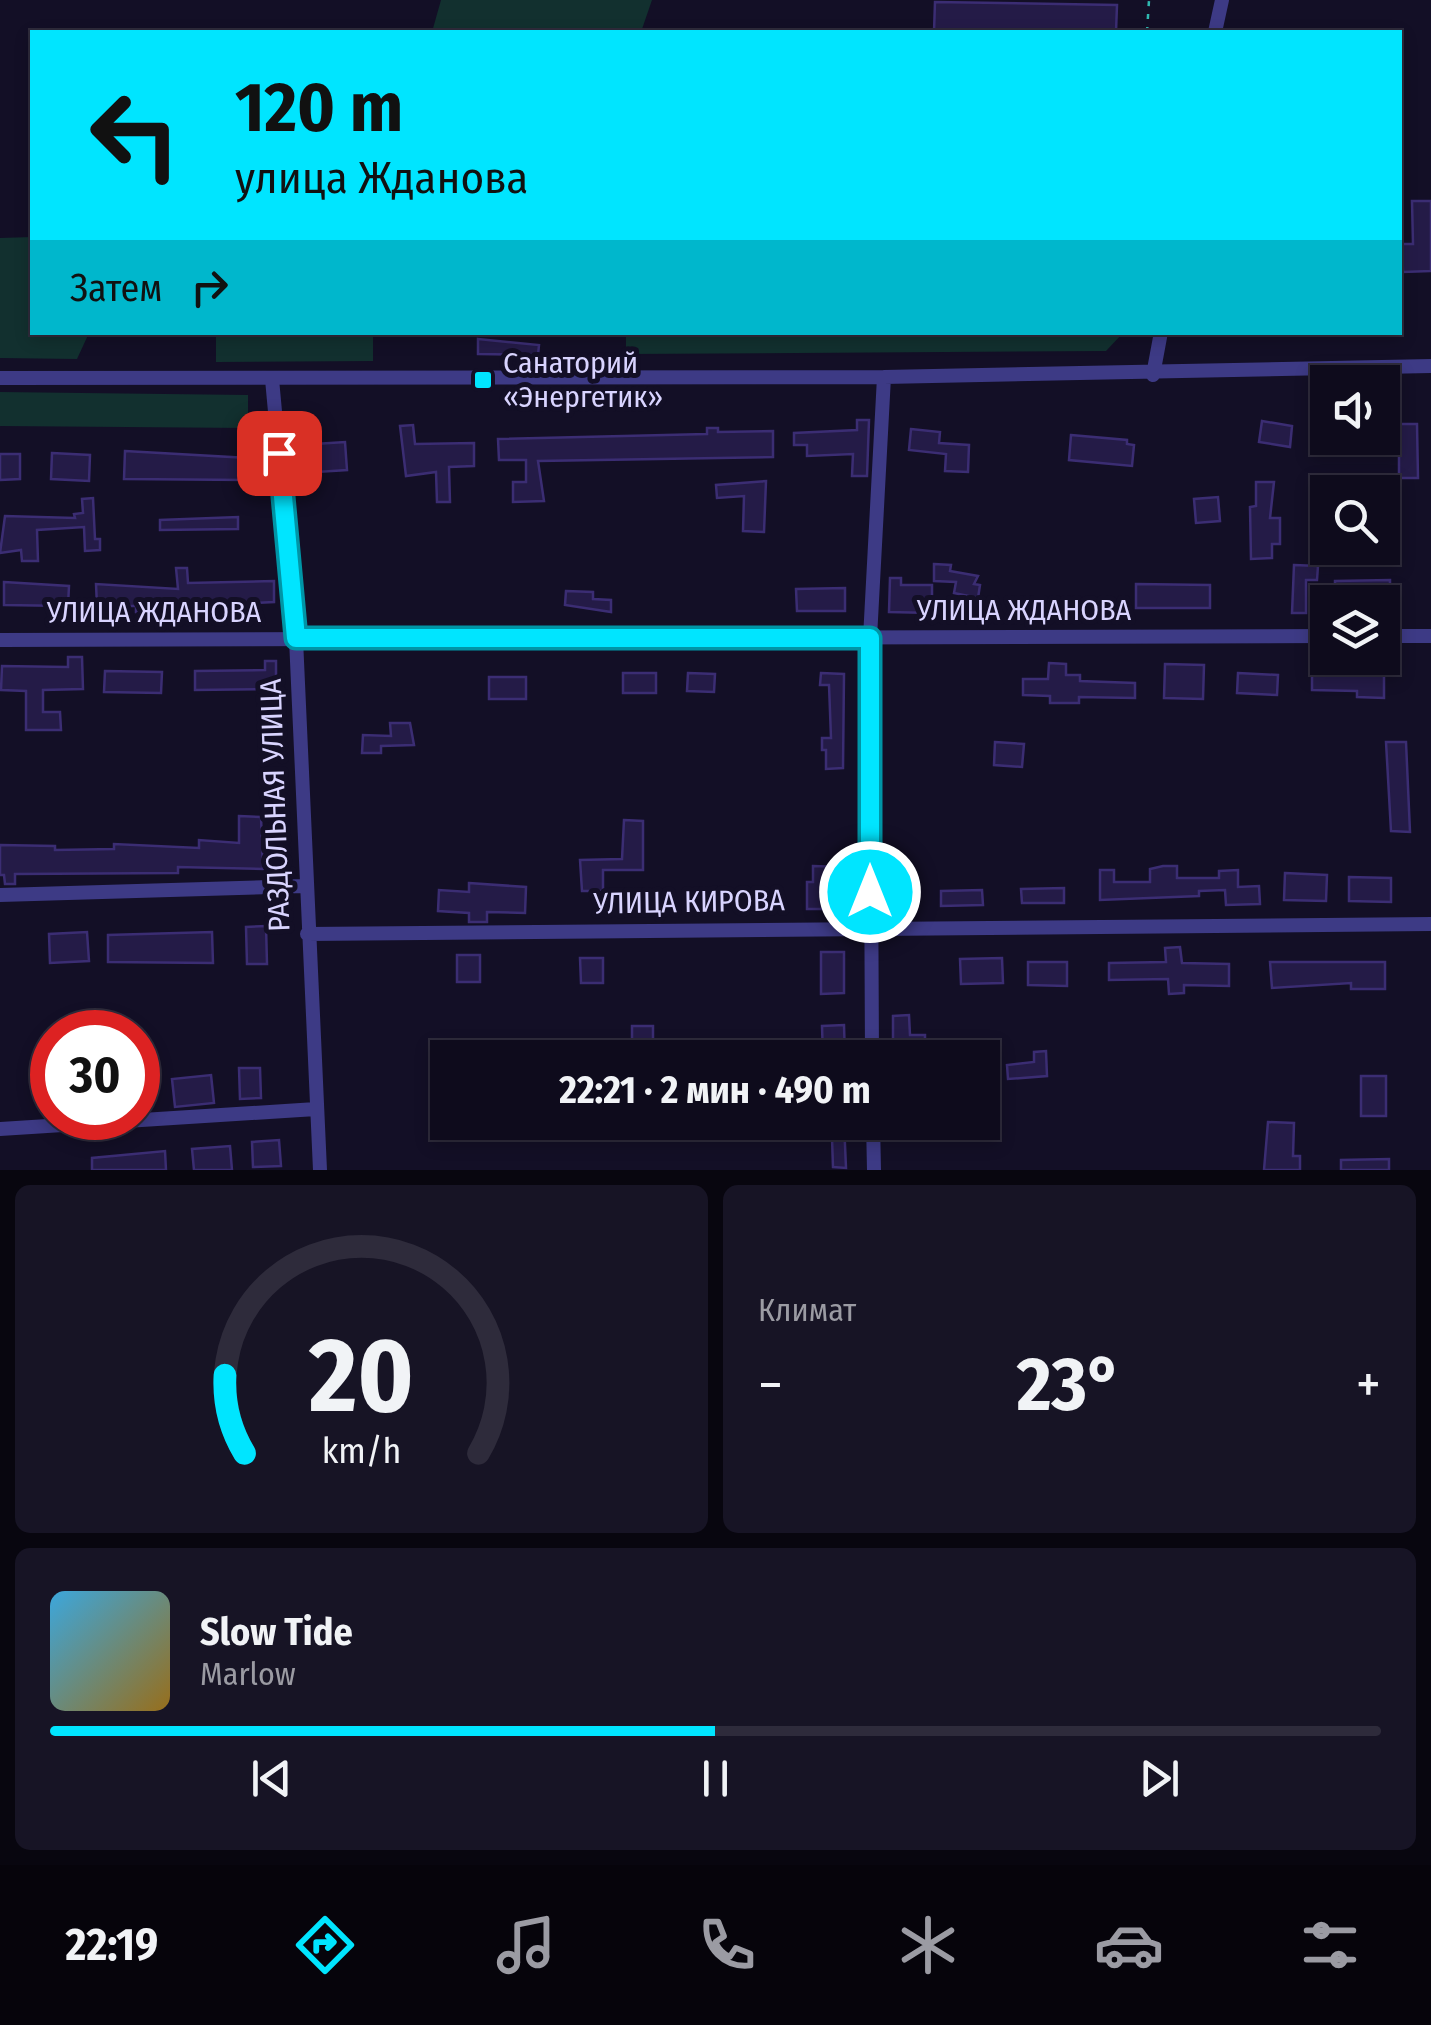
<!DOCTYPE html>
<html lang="ru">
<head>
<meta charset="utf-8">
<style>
	:root { --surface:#0e0b1c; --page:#171425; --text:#f1f3f6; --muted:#9b9ba3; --line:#2e2b3b; --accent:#00e5ff }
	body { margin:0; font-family:"Fira Sans Condensed",sans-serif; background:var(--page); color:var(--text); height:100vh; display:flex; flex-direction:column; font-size:38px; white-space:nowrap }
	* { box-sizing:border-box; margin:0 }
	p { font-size:32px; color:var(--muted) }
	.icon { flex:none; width:55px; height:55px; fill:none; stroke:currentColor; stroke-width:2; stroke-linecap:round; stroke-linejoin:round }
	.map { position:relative; height:1170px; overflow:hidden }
	.panel { display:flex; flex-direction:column; gap:15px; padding:15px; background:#08060f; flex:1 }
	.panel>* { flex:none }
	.guide { position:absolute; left:30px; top:30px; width:1372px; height:305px; border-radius:0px; box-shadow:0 5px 15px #0003,0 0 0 2px var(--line); background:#00e5ff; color:#111; overflow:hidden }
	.controls { position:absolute; left:1310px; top:365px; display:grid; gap:20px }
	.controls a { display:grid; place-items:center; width:90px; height:90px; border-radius:0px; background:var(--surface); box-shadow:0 5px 15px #0003,0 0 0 2px var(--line); font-size:50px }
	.speed { position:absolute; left:30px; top:1010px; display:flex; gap:20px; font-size:50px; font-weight:700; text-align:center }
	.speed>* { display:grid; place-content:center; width:130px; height:130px; border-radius:50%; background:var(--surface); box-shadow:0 5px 15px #0003,0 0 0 2px var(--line); line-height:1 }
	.speed .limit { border:15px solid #d22; background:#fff; color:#111 }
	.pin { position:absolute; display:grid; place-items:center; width:85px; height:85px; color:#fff; margin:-42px; border-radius:20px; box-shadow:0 5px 15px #0006 }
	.me { position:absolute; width:110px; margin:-55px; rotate:0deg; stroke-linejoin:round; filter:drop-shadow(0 0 8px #0008) }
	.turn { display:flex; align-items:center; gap:35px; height:210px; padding:0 40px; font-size:45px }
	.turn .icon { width:130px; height:130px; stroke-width:2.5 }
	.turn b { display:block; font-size:70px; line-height:85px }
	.then { display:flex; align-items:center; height:95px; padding:0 40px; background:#0003; gap:20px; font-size:38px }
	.big { font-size:75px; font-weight:700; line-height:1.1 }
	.panel .widget { flex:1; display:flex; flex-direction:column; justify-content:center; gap:15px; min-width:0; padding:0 35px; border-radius:15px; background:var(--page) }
	.panel .dial { align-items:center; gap:0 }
	.dial svg { height:260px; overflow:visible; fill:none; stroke:var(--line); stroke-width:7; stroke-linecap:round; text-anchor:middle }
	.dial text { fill:var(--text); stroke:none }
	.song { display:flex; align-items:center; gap:30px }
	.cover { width:120px; height:120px; border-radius:15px; background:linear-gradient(135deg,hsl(200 70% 55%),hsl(40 70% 35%)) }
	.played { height:10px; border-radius:5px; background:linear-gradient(90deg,var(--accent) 50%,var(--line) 50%) }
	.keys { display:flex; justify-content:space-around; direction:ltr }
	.heat { display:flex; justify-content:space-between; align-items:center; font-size:55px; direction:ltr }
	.panel .tiles { flex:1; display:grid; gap:15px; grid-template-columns:1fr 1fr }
	.widget:last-child { grid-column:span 2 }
	.trip { position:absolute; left:430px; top:1040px; width:570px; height:100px; border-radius:0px; background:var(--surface); box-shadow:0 5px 15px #0003,0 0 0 2px var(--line); font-weight:700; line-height:100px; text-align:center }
	.menu { display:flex; height:160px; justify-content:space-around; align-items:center; background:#06040b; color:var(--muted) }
	.menu .icon { width:70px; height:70px }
	.menu .active { color:var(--accent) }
	.menu b { font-size:45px; color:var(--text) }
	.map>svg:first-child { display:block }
</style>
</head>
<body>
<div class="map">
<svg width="1431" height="1170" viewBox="0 0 1431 1170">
	<rect width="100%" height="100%" fill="#130f26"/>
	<path fill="#12302f" d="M441 0H652L641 32H432Z
		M32 237V332L89 333 77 359 0 358V238Z
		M216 333H373V361L216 362Z
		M626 333V332L1123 333 1106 351 626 354Z
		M0 392 248 395V428L0 426Z"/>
	<path fill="#241b47" stroke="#3b2d73" stroke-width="2.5" d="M935 2 1117 5 1116 32H934Z
		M1412 201H1431V271L1403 272 1402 244H1413Z
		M478 339 539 345 538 355 478 354Z
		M857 420H869L867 476H852L853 454 807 456V445H794V433L857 430Z
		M1262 421 1292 426 1290 447 1259 442Z
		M1399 424H1417L1418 478H1399Z
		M413 425 415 444 474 443V466L449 467 450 502H437L436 472 406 476 400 426Z
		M707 428H718V432L773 431V457L538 461 544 501 513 502V482H526V460H499L498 439 707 434Z
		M911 429 940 432 939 443 969 445 968 472 945 471 946 454 909 450Z
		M1071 435 1127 440V444L1134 445 1132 466 1069 460Z
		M345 442 347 470 317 472 315 444Z
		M125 451 248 458 247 480 124 479Z
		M52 453 90 455 89 481 51 479Z
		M0 454H20V479L0 480Z
		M766 481 764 532 743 531 744 496 717 498 716 485Z
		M1256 482H1274L1270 518H1280V544H1272V558L1251 559 1250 507 1256 506Z
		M1218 497 1220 521 1196 523 1194 499Z
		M93 498 95 539H100V550L85 551 84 527 37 530 38 561H22L21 550 0 553 5 516 75 518 74 514 83 513 82 499Z
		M238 517V529L160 530V520Z
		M934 564 951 565 950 571 978 576 974 584 980 585 978 598 954 593 956 582 934 581Z
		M1294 565 1318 566 1317 580H1306V613H1292Z
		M176 568H187L188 583 274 581V602L189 606V613L179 614 136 612V606H97L96 584 178 589Z
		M890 578H901V585H932V613L889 612Z
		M1390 580V600L1335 601V581Z
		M4 582 69 586 68 606 4 605Z
		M1136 584 1210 585V608H1136Z
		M845 588V611H797L796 589Z
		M566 591 593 592V599L611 600V612L565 605Z
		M68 657H82L83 689 43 690V712H60L61 730H26V691L1 690 2 666 68 667Z
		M1336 659 1347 660V668L1384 669V698L1357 697V691L1312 690V672H1336Z
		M265 661H276V695H265V689L195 690V671L265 670Z
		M1049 663 1066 664V675H1080V681L1135 683V698L1079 697V703H1050V696L1023 695V679H1048Z
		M1165 664 1204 665 1203 699 1164 698Z
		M105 671 162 672 161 693 104 692Z
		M623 673H656V693H623Z
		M688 673 715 674 714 692 687 691Z
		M821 673 844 674 843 768 826 769V750H822V738H831L829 685H820Z
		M1238 673 1278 675 1277 695 1237 693Z
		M489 677H526V699H489Z
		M390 723H410L414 745 381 746V753H362L363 735 391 736Z
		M995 742 1024 744 1022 767 994 765Z
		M1386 742H1406L1410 832 1391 831Z
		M239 816 261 817 263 869 178 867V873L15 874V884H5L4 875H0V845L55 846V850L114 849V844L199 848V840L239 843Z
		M624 820 643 821V870H603V891H582L580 860 622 859Z
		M813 866 842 867V909H807V882H813Z
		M1163 866H1177V878H1219V871L1238 870V887L1259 886 1260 904 1226 905 1225 890 1199 891V896L1100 900V870H1114V882H1150V869Z
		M1285 873 1327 875 1326 901 1284 900Z
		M911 876 912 908 891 909 889 877Z
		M1349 877 1391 878V902L1349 901Z
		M469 883 526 887 525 913 487 912V922H469V913L438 911 439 890 469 892Z
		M1064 888V903H1022L1021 889Z
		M982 890 983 905 941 906V891Z
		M266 926 267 964H247L246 927Z
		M87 932 89 961 50 963 49 934Z
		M212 932 213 963 108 962V935Z
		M1180 947 1182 963 1229 964V986L1184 985V993L1169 994 1168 979 1109 980V963L1166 962 1165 948Z
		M821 952H844V993L821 994Z
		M457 955H480V982H457Z
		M580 958H603V983H581Z
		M1002 958 1003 983 961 984 960 959Z
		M1028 962H1067V986L1028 985Z
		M1270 962H1385V989H1351V983L1272 988Z
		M909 1015 910 1035H925V1051H893V1016Z
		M844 1025 845 1058H823L822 1026Z
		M632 1026H653V1054H632Z
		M1046 1051 1047 1076 1008 1079 1007 1065 1034 1062V1052Z
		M239 1068H260L261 1098 240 1099Z
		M211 1075 214 1103 175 1107 172 1079Z
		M1361 1076H1386V1116H1361Z
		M822 1122H844L846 1168 833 1167 832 1138H822Z
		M1268 1122 1294 1123 1293 1156H1300V1170H1264Z
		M279 1140 281 1166 253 1167 252 1142Z
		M230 1146 232 1170H194L192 1149Z
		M165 1151 166 1170H92V1158Z
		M1389 1159V1170H1341V1160Z"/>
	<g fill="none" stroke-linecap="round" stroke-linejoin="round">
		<path stroke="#2fb8b0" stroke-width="2.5" stroke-dasharray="5 8" stroke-linecap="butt" d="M1147 32 1149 0"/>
		<path stroke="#3d3a85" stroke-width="14" d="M1215 32 1222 0
			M1153 375 1161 332
			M0 378 884 377 1431 366
			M272 379 296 639 320 1170
			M1382 636H1431
			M0 640 1328 636
			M0 895 304 886
			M307 934 1431 924
			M872 1058 870 638 884 377
			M873 1122 874 1170
			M0 1129 316 1109"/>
	</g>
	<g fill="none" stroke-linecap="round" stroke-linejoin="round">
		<g stroke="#0095a6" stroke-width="25">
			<path id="route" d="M279 453 296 638H870V892"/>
		</g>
		<use href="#route" stroke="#00e5ff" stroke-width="18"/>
	</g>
	<rect fill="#00e5ff" stroke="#130f26" stroke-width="4" x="473" y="370" width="20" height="20" rx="5"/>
	<g text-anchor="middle" stroke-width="10" stroke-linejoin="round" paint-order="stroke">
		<g font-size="30" fill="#d9d4ff" stroke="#130f26" text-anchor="start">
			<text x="503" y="373">Санаторий<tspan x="503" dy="34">«Энергетик»</tspan></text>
		</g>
		<g font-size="30" fill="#d9d4ff" stroke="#130f26">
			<text x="1024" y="620">УЛИЦА ЖДАНОВА</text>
			<text x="154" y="622">УЛИЦА ЖДАНОВА</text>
			<text transform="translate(275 805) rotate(-92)" y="10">РАЗДОЛЬНАЯ УЛИЦА</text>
			<text transform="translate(689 902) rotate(-1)" y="10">УЛИЦА КИРОВА</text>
		</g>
	</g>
</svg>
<div class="controls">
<a><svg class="icon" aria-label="sound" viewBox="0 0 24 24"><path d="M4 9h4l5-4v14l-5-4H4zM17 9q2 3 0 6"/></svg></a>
<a><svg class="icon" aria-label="search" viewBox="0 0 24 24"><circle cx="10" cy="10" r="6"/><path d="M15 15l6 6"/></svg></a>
<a><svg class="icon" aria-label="layers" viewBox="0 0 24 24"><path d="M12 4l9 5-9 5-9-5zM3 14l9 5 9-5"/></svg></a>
</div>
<div class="speed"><div class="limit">30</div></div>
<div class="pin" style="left:279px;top:453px;background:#d93025"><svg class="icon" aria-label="arrive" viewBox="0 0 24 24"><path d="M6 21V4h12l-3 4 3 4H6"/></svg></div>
<svg class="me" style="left:870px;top:892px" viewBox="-20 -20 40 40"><circle r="17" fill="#00e5ff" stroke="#fff" stroke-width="3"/><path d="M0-11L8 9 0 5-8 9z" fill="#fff"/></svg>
<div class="trip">22:21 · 2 мин · 490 m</div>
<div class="guide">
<div class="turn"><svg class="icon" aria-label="left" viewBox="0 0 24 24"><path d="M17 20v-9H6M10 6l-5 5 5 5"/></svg><div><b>120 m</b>улица Жданова</div></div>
<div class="then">Затем<svg class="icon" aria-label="right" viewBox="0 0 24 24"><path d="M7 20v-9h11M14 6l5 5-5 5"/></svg></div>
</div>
</div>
<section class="panel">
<div class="tiles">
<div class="widget dial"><svg viewBox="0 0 100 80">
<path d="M14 69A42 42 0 1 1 86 69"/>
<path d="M14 69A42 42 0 0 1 8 45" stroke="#00e5ff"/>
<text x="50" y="56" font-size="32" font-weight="700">20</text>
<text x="50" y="72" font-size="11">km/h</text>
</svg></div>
<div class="widget"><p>Климат</p>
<div class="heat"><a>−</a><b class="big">23°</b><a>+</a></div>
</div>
<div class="widget">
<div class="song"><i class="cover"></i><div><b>Slow Tide</b><p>Marlow</p></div></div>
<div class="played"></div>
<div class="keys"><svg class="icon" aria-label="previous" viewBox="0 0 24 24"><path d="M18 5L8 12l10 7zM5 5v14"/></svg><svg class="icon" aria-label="pause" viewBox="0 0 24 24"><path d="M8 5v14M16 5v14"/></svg><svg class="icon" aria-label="next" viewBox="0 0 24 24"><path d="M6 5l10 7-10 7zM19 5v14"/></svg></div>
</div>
</div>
</section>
<nav class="menu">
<b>22:19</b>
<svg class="icon active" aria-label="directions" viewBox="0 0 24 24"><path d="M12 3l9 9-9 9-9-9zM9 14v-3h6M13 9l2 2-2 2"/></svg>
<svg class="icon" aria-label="music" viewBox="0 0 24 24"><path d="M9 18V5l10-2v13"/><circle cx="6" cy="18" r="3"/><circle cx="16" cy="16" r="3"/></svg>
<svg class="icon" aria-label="phone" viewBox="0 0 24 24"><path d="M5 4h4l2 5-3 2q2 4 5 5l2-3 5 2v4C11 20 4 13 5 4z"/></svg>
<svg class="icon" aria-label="climate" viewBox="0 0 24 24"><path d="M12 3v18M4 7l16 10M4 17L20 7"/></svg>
<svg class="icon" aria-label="car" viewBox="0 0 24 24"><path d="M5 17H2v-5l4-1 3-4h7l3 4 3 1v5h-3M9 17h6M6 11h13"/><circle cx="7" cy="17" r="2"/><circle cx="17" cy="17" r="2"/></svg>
<svg class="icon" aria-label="filters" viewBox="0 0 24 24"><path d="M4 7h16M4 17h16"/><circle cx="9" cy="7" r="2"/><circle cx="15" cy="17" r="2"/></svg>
</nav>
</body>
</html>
